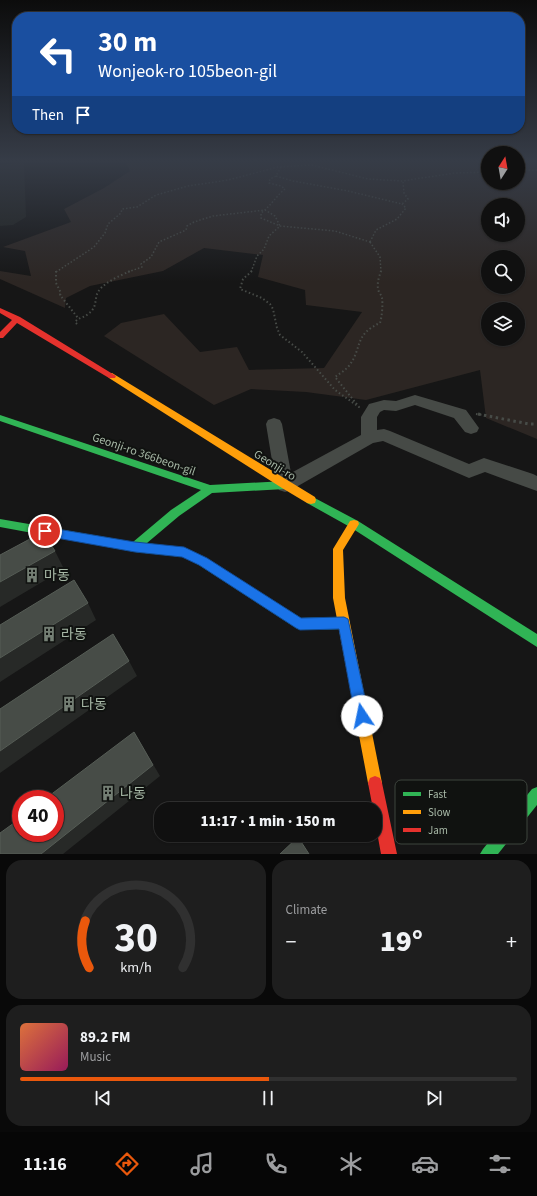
<!DOCTYPE html>
<html lang="en">
<head>
<meta charset="utf-8">
<style>
	:root { --surface:#101010; --page:#1e1e1e; --text:#f1f3f6; --muted:#9c9d9f; --line:#303030; --accent:#ea580c }
	body { margin:0; font-family:"Source Sans 3","Noto Sans KR",sans-serif; background:var(--page); color:var(--text); height:100vh; display:flex; flex-direction:column; font-size:15px; white-space:nowrap }
	* { box-sizing:border-box; margin:0 }
	p { font-size:13px; color:var(--muted) }
	.icon { flex:none; width:22px; height:22px; fill:none; stroke:currentColor; stroke-width:2; stroke-linecap:round; stroke-linejoin:round }
	.map { position:relative; height:854px; overflow:hidden }
	.drawer { display:flex; flex-direction:column; gap:6px; padding:6px; background:#090909; flex:1 }
	.drawer>* { flex:none }
	.hud { position:absolute; left:12px; top:12px; width:513px; height:122px; border-radius:16px; box-shadow:0 1px 3px #0004,0 0 0 1px var(--line); background:#1a4fa0; color:#fff; overflow:hidden }
	.needle { width:26px; rotate:11deg }
	.tools { position:absolute; left:481px; top:146px; display:grid; gap:8px }
	.tools a { display:grid; place-items:center; width:44px; height:44px; border-radius:50%; background:var(--surface); box-shadow:0 1px 3px #0004,0 0 0 1px var(--line); font-size:20px }
	.speed { position:absolute; left:12px; top:790px; display:flex; gap:8px; font-size:20px; font-weight:700; text-align:center }
	.speed>* { display:grid; place-content:center; width:52px; height:52px; border-radius:50%; background:var(--surface); box-shadow:0 1px 3px #0004,0 0 0 1px var(--line); line-height:1 }
	.speed .limit { border:6px solid #d22; background:#fff; color:#111 }
	.pin { position:absolute; display:grid; place-items:center; width:34px; height:34px; color:#fff; margin:-17px; border:2px solid #fff; border-radius:50%; box-shadow:0 1px 4px #0007 }
	.me { position:absolute; width:44px; margin:-22px; rotate:349deg; stroke-linejoin:round; filter:drop-shadow(0 0 3px #0008) }
	.turn { display:flex; align-items:center; gap:14px; height:84px; padding:0 20px; font-size:18px }
	.turn .icon { width:52px; height:52px; stroke-width:2.5 }
	.turn b { display:block; font-size:28px; line-height:34px }
	.then { display:flex; align-items:center; height:38px; padding:0 20px; background:#0003; gap:8px; font-size:15px }
	.big { font-size:30px; font-weight:800; line-height:1.1 }
	.drawer .widget { flex:1; display:flex; flex-direction:column; justify-content:center; gap:6px; min-width:0; padding:0 14px; border-radius:16px; background:var(--page) }
	.drawer .dial { align-items:center; gap:0 }
	.dial svg { height:104px; overflow:visible; fill:none; stroke:var(--line); stroke-width:7; stroke-linecap:round; text-anchor:middle }
	.dial text { fill:var(--text); stroke:none }
	.song { display:flex; align-items:center; gap:12px }
	.cover { width:48px; height:48px; border-radius:6px; background:linear-gradient(135deg,hsl(20 70% 55%),hsl(330 70% 35%)) }
	.played { height:4px; border-radius:2px; background:linear-gradient(90deg,var(--accent) 50%,var(--line) 50%) }
	.keys { display:flex; justify-content:space-around; direction:ltr }
	.heat { display:flex; justify-content:space-between; align-items:center; font-size:22px; direction:ltr }
	.drawer .tiles { flex:1; display:grid; gap:6px; grid-template-columns:1fr 1fr }
	.widget:last-child { grid-column:span 2 }
	.trip { position:absolute; left:154px; top:802px; width:228px; height:40px; border-radius:16px; background:var(--surface); box-shadow:0 1px 3px #0004,0 0 0 1px var(--line); font-weight:800; line-height:40px; text-align:center }
	.tab-bar { display:flex; height:64px; justify-content:space-around; align-items:center; background:#060606; color:var(--muted) }
	.tab-bar .icon { width:28px; height:28px }
	.tab-bar .on { color:var(--accent) }
	.tab-bar b { font-size:18px; color:var(--text) }
	.map>svg:first-child { display:block }
</style>
</head>
<body>
<div class="map">
<svg width="537" height="854" viewBox="0 0 537 854">
	<rect width="100%" height="100%" fill="#161616"/>
	<path fill="#202220" d="M24 162 26 217 13 225 0 226V165Z"/>
	<path fill="#2c2623" fill-rule="evenodd" d="M126 162H488V183H518V162H537V439L486 418 480 370 366 400 306 392 251 389 214 405 104 336 121 323 164 314 200 352 237 347 249 370 324 368 362 312 306 305 305 290 258 277 263 255 204 248 163 271 90 286 66 298 65 308 0 279V271L31 276 25 251 3 247 71 222 64 209 104 188 130 171ZM488 205H518V235H488ZM488 257H518V287H488ZM488 309H518V339H488Z"/>
	<g fill="none" stroke-linecap="round" stroke-linejoin="round">
		<path stroke="#474b47" stroke-width="1.5" stroke-dasharray="1.5 2" stroke-linecap="butt" d="M281 167 276 176 270 179 269 183 281 186 285 189C276 196 271 206 261 213V218L280 226 335 231 370 242
			M518 170H537
			M276 176 293 181 348 191 402 204 408 199 404 193 403 182
			M370 242 380 257 381 272
			M370 242 376 230 397 219 406 208 402 204
			M56 272 94 247 105 233 108 224 121 213 122 209 137 207 156 195 188 186 228 180 278 167 312 165 368 179 402 181 455 173 488 172
			M128 272 142 267 141 264 151 257 159 242 186 230 187 226 194 222 213 216 265 210 275 216 280 226
			M251 272 257 256 264 249 269 236 280 226"/>
		<path stroke="#474b47" stroke-width="2" stroke-dasharray="1.5 2.5" stroke-linecap="butt" d="M56 271V283L61 293 60 295 78 318
			M252 271 243 279 240 289 262 298 270 304 273 309 277 328 280 335 302 352 335 390 359 407 335 377C339 374 344 371 348 367 363 349 353 335 380 323 382 317 383 304 382 298 382 296 380 294 379 292 376 285 379 277 381 271
			M77 324 75 322C79 317 84 318 88 314 98 307 94 299 98 292 104 282 120 276 130 271
			M476 414 483 415"/>
		<path stroke="#474b47" stroke-width="3" stroke-dasharray="2.5 3.5" stroke-linecap="butt" d="M478 414 529 424H537"/>
		<path fill="#464a46" fill-rule="evenodd" d="M415 395 466 410 479 428 477 432 471 434 465 432 454 418 415 405 396 411 384 410 380 412 377 417V430L384 429 390 431 469 464 484 458 533 474 537 476V491L485 472 469 478 383 441 373 443 291 490 285 492 279 490 276 485 266 424 268 420 274 418 280 420 282 424 291 473 361 435V417L369 404 384 400 396 401Z"/>
		<path fill="#30b455" fill-rule="evenodd" d="M0 415 210 485 285 481 288 482 290 485 288 488 285 489 212 493 179 516 147 543 188 549 207 559 301 618 344 617 348 619 350 623 348 627 344 629 300 630 296 628 199 565 183 557 135 552 0 527V519L133 542 171 510 201 490 0 421Z
			M311 496 358 521 537 634V647L350 527 307 503 306 500 307 497Z
			M537 787V805L498 854H480L483 849 532 789Z"/>
		<path fill="#ff9f0a" fill-rule="evenodd" d="M112 373 315 497 316 500 315 503 311 504 307 503 282 488 109 378 108 376 109 374Z
			M354 520 358 521 359 524 343 550 345 598 382 783 380 788 375 790 370 788 368 783 333 598V549L350 521Z"/>
		<path fill="#e5322d" fill-rule="evenodd" d="M0 308 20 317 116 376 115 378H109L17 323 3 338H0V332L12 320 0 313Z
			M375 776 380 778 382 783 397 854H381L375 821V809H373L368 783 370 778Z"/>
	</g>
	<path fill="#272927" d="M55 551 64 569 0 607V582Z
		M88 603 96 620 0 682V658Z
		M129 661 137 676 0 773V751Z
		M134 732 160 776 63 854H41Z"/>
	<path fill="#474c47" stroke="#565d56" d="M43 532 55 551 0 582V555Z
		M74 580 88 603 0 658V625Z
		M113 634 129 661 0 751V709Z
		M134 732 153 765 41 854H0V833L21 818V833H55V799H45Z
		M298 837 309 854H280Z"/>
	<linearGradient id="sky" x2="0" y2="1"><stop stop-color="#0c0c0c"/><stop offset="0.57" stop-color="#363c47"/><stop offset="1" stop-color="#363c47" stop-opacity="0"/></linearGradient>
	<rect width="537" height="282" fill="url(#sky)"/>
	<path fill="#1a73e8" stroke="#114b97" d="M45 527 135 542 184 547 207 558 301 618 344 617 348 619 369 716 367 720 362 722 357 720 355 716 339 629 300 630 296 628 199 565 182 557 135 552 45 536 41 535 40 531 41 528Z"/>
	<defs>
		<g id="building-bare" transform="scale(1.2)"><path d="M-4-6H4V6H1V3H-1V6H-4ZM-2.5-4.3h1.7v1.8h-1.7ZM.8-4.3h1.7v1.8H.8ZM-2.5-1h1.7V.8h-1.7ZM.8-1h1.7V.8H.8Z" fill="#747f74" stroke="#101210" stroke-width="2.5" paint-order="stroke"/></g>
	</defs>
	<g fill-rule="evenodd">
		<use href="#building-bare" x="32" y="575"/>
		<use href="#building-bare" x="49" y="634"/>
		<use href="#building-bare" x="69" y="704"/>
		<use href="#building-bare" x="108" y="793"/>
	</g>
	<g text-anchor="middle" stroke-width="4" stroke-linejoin="round" paint-order="stroke">
		<g font-size="12" fill="#a7b8a6" stroke="#101210">
			<text transform="translate(144 454) rotate(19)" y="4">Geonji-ro 366beon-gil</text>
			<text transform="translate(275 465) rotate(32)" y="4">Geonji-ro</text>
		</g>
		<g font-size="14" fill="#a7b8a6" stroke="#101210" text-anchor="start">
			<text x="44" y="580">마동</text>
			<text x="61" y="639">라동</text>
			<text x="81" y="709">다동</text>
			<text x="120" y="798">나동</text>
		</g>
	</g>
	<rect x="395" y="780" width="132" height="64" rx="6" fill="#101210" stroke="#3d443d" stroke-width="1"/>
	<rect x="403" y="792" width="18" height="4" fill="#30b455"/>
	<rect x="403" y="810" width="18" height="4" fill="#ff9f0a"/>
	<rect x="403" y="828" width="18" height="4" fill="#e5322d"/>
	<g font-size="11" fill="#a7b8a6">
		<text x="428" y="798">Fast</text>
		<text x="428" y="816">Slow</text>
		<text x="428" y="834">Jam</text>
	</g>
</svg>
<div class="tools">
<a><svg class="needle" viewBox="-14 -14 28 28"><path d="M0-13l5 13h-10z" fill="#e53935"/><path d="M0 13l5-13h-10z" fill="#9c9d9f"/></svg></a>
<a><svg class="icon" aria-label="sound" viewBox="0 0 24 24"><path d="M4 9h4l5-4v14l-5-4H4zM17 9q2 3 0 6"/></svg></a>
<a><svg class="icon" aria-label="search" viewBox="0 0 24 24"><circle cx="10" cy="10" r="6"/><path d="M15 15l6 6"/></svg></a>
<a><svg class="icon" aria-label="layers" viewBox="0 0 24 24"><path d="M12 4l9 5-9 5-9-5zM3 14l9 5 9-5"/></svg></a>
</div>
<div class="speed"><div class="limit">40</div></div>
<div class="pin" style="left:45px;top:531px;background:#d93025"><svg class="icon" aria-label="arrive" viewBox="0 0 24 24"><path d="M6 21V4h12l-3 4 3 4H6"/></svg></div>
<svg class="me" style="left:362px;top:716px" viewBox="-20 -20 40 40"><circle r="19" fill="#fff"/><path d="M0-13L10 11 0 6-10 11z" fill="#1a73e8"/></svg>
<div class="trip">11:17 · 1 min · 150 m</div>
<div class="hud">
<div class="turn"><svg class="icon" aria-label="left" viewBox="0 0 24 24"><path d="M17 20v-9H6M10 6l-5 5 5 5"/></svg><div><b>30 m</b>Wonjeok-ro 105beon-gil</div></div>
<div class="then">Then<svg class="icon" aria-label="arrive" viewBox="0 0 24 24"><path d="M6 21V4h12l-3 4 3 4H6"/></svg></div>
</div>
</div>
<section class="drawer">
<div class="tiles">
<div class="widget dial"><svg viewBox="0 0 100 80">
<path d="M14 69A42 42 0 1 1 86 69"/>
<path d="M14 69A42 42 0 0 1 11 33" stroke="#ea580c"/>
<text x="50" y="56" font-size="32" font-weight="700">30</text>
<text x="50" y="72" font-size="11">km/h</text>
</svg></div>
<div class="widget"><p>Climate</p>
<div class="heat"><a>−</a><b class="big">19°</b><a>+</a></div>
</div>
<div class="widget">
<div class="song"><i class="cover"></i><div><b>89.2 FM</b><p>Music</p></div></div>
<div class="played"></div>
<div class="keys"><svg class="icon" aria-label="previous" viewBox="0 0 24 24"><path d="M18 5L8 12l10 7zM5 5v14"/></svg><svg class="icon" aria-label="pause" viewBox="0 0 24 24"><path d="M8 5v14M16 5v14"/></svg><svg class="icon" aria-label="next" viewBox="0 0 24 24"><path d="M6 5l10 7-10 7zM19 5v14"/></svg></div>
</div>
</div>
</section>
<nav class="tab-bar">
<b>11:16</b>
<svg class="icon on" aria-label="directions" viewBox="0 0 24 24"><path d="M12 3l9 9-9 9-9-9zM9 14v-3h6M13 9l2 2-2 2"/></svg>
<svg class="icon" aria-label="music" viewBox="0 0 24 24"><path d="M9 18V5l10-2v13"/><circle cx="6" cy="18" r="3"/><circle cx="16" cy="16" r="3"/></svg>
<svg class="icon" aria-label="phone" viewBox="0 0 24 24"><path d="M5 4h4l2 5-3 2q2 4 5 5l2-3 5 2v4C11 20 4 13 5 4z"/></svg>
<svg class="icon" aria-label="climate" viewBox="0 0 24 24"><path d="M12 3v18M4 7l16 10M4 17L20 7"/></svg>
<svg class="icon" aria-label="car" viewBox="0 0 24 24"><path d="M5 17H2v-5l4-1 3-4h7l3 4 3 1v5h-3M9 17h6M6 11h13"/><circle cx="7" cy="17" r="2"/><circle cx="17" cy="17" r="2"/></svg>
<svg class="icon" aria-label="filters" viewBox="0 0 24 24"><path d="M4 7h16M4 17h16"/><circle cx="9" cy="7" r="2"/><circle cx="15" cy="17" r="2"/></svg>
</nav>
</body>
</html>
